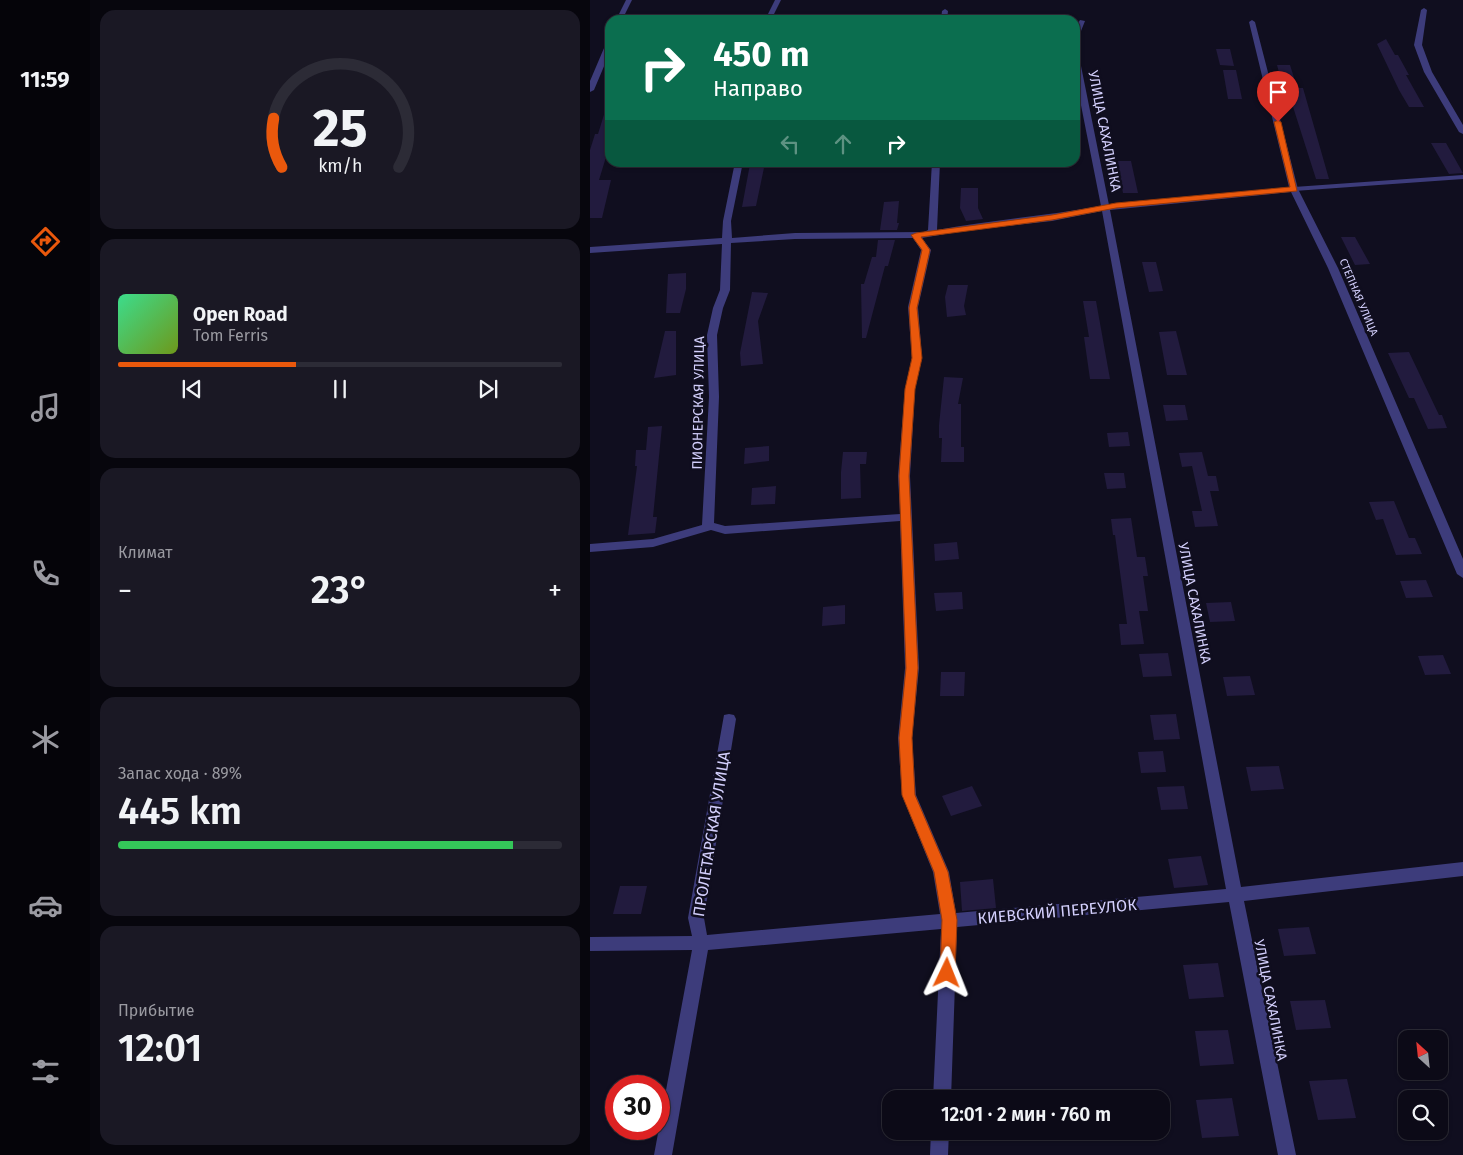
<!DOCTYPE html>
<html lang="ru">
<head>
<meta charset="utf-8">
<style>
	:root { --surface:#0c0a17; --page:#1a1824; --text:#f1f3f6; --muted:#9a9aa1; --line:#2c2b36; --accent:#ea580c }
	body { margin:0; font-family:"Fira Sans",sans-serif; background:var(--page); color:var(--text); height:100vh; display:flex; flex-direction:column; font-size:19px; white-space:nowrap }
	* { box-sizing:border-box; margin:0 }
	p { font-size:16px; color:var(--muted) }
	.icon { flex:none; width:28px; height:28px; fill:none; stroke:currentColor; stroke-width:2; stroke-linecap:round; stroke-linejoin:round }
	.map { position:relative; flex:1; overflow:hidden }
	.details { display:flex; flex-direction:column; gap:10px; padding:10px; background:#07060d; width:500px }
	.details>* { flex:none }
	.guide { position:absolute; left:15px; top:15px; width:475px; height:152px; border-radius:15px; box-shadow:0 1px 4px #0004,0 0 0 1px var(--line); background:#0b6e4f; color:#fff; overflow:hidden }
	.needle { width:32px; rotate:333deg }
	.controls { position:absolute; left:808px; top:1030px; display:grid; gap:10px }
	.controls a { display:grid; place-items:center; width:50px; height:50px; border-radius:10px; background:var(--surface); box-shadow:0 1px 4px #0004,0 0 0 1px var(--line); font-size:25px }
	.speed { position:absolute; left:15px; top:1075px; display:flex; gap:10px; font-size:25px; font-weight:700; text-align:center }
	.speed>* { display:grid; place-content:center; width:65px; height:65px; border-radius:50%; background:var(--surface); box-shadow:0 1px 4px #0004,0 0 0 1px var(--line); line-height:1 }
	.speed .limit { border:8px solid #d22; background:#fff; color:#111 }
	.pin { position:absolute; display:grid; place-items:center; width:42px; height:42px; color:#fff; margin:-51px -21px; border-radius:50% 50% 50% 0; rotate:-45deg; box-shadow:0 0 5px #0007 }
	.pin .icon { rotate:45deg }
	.me { position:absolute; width:55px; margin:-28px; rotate:2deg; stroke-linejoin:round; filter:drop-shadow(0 0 4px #0008) }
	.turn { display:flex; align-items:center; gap:18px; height:105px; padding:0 25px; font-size:22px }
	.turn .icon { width:65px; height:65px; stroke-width:2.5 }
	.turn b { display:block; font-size:35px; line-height:42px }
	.lanes { display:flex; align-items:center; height:48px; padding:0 25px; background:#0003; justify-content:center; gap:25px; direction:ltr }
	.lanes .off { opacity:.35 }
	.big { font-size:38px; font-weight:600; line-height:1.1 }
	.details .card { flex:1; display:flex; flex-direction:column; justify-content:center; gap:8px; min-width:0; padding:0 18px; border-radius:15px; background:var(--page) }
	.details .dial { align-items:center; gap:0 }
	.dial svg { height:130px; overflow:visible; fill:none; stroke:var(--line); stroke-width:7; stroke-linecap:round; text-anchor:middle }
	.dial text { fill:var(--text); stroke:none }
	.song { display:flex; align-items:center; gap:15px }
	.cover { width:60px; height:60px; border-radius:8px; background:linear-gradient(135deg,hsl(150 70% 55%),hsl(80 70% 35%)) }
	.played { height:5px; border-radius:2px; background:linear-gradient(90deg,var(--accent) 40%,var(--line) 40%) }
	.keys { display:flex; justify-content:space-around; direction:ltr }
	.heat { display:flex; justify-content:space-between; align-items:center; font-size:28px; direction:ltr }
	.charge { height:8px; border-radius:4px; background:linear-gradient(90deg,#34c759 89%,var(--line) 0) }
	.trip { position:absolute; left:292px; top:1090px; width:288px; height:50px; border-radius:15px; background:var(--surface); box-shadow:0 1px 4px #0004,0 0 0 1px var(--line); font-weight:600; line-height:50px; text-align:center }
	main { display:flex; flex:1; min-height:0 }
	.tabs { display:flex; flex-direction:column; width:90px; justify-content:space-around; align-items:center; background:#050409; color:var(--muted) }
	.tabs .icon { width:35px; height:35px }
	.tabs .on { color:var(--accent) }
	.tabs b { font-size:22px; color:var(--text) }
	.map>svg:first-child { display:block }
</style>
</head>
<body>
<main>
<nav class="tabs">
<b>11:59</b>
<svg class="icon on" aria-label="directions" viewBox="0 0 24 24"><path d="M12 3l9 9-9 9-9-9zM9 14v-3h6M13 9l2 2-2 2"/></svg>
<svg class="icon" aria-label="music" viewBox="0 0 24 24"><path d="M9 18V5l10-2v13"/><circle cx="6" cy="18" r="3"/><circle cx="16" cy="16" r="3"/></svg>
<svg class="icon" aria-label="phone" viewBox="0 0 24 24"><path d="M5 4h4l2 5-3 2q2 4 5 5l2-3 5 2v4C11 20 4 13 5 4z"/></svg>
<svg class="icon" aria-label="climate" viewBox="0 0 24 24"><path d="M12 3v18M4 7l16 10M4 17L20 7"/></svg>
<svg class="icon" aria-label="car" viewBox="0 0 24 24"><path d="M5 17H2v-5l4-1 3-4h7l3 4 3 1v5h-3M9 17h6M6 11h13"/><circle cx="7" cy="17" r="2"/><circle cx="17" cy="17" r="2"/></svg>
<svg class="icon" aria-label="filters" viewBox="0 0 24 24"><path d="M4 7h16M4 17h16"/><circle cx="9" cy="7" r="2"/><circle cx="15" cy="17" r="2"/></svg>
</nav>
<section class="details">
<div class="card dial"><svg viewBox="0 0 100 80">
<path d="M14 69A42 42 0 1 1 86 69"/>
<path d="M14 69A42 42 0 0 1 9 39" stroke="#ea580c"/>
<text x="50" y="56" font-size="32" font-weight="700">25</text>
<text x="50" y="72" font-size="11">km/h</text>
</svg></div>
<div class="card">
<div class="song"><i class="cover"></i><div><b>Open Road</b><p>Tom Ferris</p></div></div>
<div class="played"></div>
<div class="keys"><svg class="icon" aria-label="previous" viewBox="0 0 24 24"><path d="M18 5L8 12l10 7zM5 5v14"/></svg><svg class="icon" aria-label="pause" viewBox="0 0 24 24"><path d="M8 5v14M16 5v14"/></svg><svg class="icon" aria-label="next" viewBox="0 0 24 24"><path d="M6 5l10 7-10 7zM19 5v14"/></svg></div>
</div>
<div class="card"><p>Климат</p>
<div class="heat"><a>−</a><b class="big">23°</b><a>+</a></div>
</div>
<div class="card"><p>Запас хода · 89%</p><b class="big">445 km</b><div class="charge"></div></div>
<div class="card"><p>Прибытие</p><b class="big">12:01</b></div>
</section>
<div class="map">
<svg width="873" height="1155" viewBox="0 0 873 1155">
	<rect width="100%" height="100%" fill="#100e1f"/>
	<path fill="#221b3e" d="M796 39 805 55H808L819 75H816L834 107H819L809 90 787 44Z
		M626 49H640L644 66 630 65Z
		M687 65H700L706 84H692Z
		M633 70H646L652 99H638Z
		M697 88H713L739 179H726Z
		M17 105 20 106V144L9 180H21L12 218H0V150L5 134H8Z
		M841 143H856L873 173 859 174Z
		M527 161H541L548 193H533Z
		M175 163 166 206 152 207 160 164Z
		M371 188H388V208L393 219 376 221 370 208Z
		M309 201 307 223H309L307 230H290L294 202Z
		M751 237H765L780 264 765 265Z
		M288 240H305L298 266H295L276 338H272L271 284H274L282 257H286Z
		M552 262H566L573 291 559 292Z
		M96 273V289L90 313H76L78 274Z
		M358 285H378L374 306 376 315 357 317 355 297Z
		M162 292 178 293 168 321 173 364 151 366 150 353Z
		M493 301H506L520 379H500L494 337H499Z
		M75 331H86V375L64 378Z
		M586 331 597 375H577L569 332Z
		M819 352 849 415H852L857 428 838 429 824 398H819L798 353Z
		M354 377 373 378 368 404H371V447H374V462H351L352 438H349V425Z
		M573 405H595L598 420 576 421Z
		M72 426 63 517H67L65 533 38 535 47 466H45L46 450H56L58 427Z
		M538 432 540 446 519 447 517 433Z
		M179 446V461L154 464 155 448Z
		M253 452H277L276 464H270L271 498 251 499V472Z
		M612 452 618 476H626L629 491H620L628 526 605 527 602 511H612L602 466 592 467 589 453Z
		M514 473H534L536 488 517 489Z
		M186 486 185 504 161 505 162 488Z
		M804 501 819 538H825L832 554 806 555 793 519 786 520 779 502Z
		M541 518 547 557H555L558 576H553L558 611H549L554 644 531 645 529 624H537L525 535H523L521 519Z
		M367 542 369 559 345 561 344 544Z
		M836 580 843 597 816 598 810 581Z
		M372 592 373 609 346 611 344 593Z
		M641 602 645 621 620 622 616 603Z
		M255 605V624L232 626 233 607Z
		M578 653 582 676 553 677 549 654Z
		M853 655 861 674 835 675 828 656Z
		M351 672H375L374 696H350Z
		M660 676 665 695 637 696 633 677Z
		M586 714 590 739 564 740 560 715Z
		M573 751 576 772 551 773 548 752Z
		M689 766 694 789 661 791 656 767Z
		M382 786 392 806 361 816 352 796Z
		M594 786 598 809 571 810 567 787Z
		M611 856 618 885 584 888 578 859Z
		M403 879 406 908 372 911 370 882Z
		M30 886H57L51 914H23Z
		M719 927 726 954 694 956 688 929Z
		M628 963 634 997 599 999 593 965Z
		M735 1000 741 1028 706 1030 700 1001Z
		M638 1030 644 1064 610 1066 605 1031Z
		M757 1079 766 1118 728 1120 719 1081Z
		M642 1098 649 1136 612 1138 606 1100Z"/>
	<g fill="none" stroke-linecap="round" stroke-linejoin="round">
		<path stroke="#3d3c7b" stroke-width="4" d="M704 189 873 177"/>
		<path fill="#3d3c7b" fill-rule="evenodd" d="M36 0H42L32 20H26Z
			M185 0H191L181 20H175Z
			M834 8 837 10 832 45 842 72 873 125V134L869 132 834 72 824 45 831 10Z
			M355 9 358 11 357 20H351L352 11Z
			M490 20 495 21 489 36 485 38V28Z
			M662 20 665 22 708 189 748 268 873 559V578L867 574 738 268 701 192 520 210 651 887 873 862V876L654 901 706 1155H688L639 902 367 927 361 1099H343L351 929 118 950 82 1155H64L102 950 0 951V937L102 936 98 918 134 715 139 714 144 715 146 719 114 918 117 935 350 914 343 872 312 795 308 738 315 668 310 521 135 534 121 530 63 547 0 552V544L63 539 112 525 119 397 117 335 123 308 130 290 132 244 0 253V247L132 238 133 221 145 162H153L141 221 142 238 205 233 334 232 338 230 342 162H350L347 230C401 220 456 216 511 206L485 75V54L489 56 519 205 699 187 659 22ZM512 211 636 889 366 913 359 872 326 795 322 738 329 668 320 476 325 389 332 358 328 307 341 250 332 238 373 231 462 221ZM323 238 331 250 318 307 322 358 315 389 308 476 310 514 135 526 124 523 129 397 127 335 133 308 140 290 141 243 205 239Z
			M17 41H20V52L4 90 0 92V81Z
			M341 1131H359L358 1155H340Z"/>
	</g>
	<path fill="#ea580c" stroke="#983908" d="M688 120 691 122 707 191 526 208 462 220 331 237 340 250 327 308 332 358 325 389 319 476 328 668 322 738 325 795 358 872 367 920 365 973 363 978 357 980 352 978 350 973 352 920 344 872 312 795 309 738 316 668 309 476 315 389 322 358 319 308 332 250 321 235 326 233 462 215 526 203 700 187 684 122Z"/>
	<g text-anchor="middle" stroke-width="5" stroke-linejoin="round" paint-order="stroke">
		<g font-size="11" fill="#d3cffc" stroke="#100e1f">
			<text transform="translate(769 297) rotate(67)" y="4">СТЕПНАЯ УЛИЦА</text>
		</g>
		<g font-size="14" fill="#d3cffc" stroke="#100e1f">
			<text transform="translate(515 131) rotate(79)" y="5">УЛИЦА САХАЛИНКА</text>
			<text transform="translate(108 403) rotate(-89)" y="5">ПИОНЕРСКАЯ УЛИЦА</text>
			<text transform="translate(605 603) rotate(79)" y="5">УЛИЦА САХАЛИНКА</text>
			<text transform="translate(681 1000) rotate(79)" y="5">УЛИЦА САХАЛИНКА</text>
		</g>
		<g font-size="16" fill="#d3cffc" stroke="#100e1f">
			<text transform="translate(121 834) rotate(-81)" y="6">ПРОЛЕТАРСКАЯ УЛИЦА</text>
			<text transform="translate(467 911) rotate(-5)" y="6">КИЕВСКИЙ ПЕРЕУЛОК</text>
		</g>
	</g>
</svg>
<div class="controls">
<a><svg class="needle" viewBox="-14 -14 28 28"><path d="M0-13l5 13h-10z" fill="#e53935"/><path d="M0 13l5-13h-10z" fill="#9a9aa1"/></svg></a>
<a><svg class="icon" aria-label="search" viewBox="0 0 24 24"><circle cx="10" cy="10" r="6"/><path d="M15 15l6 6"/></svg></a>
</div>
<div class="speed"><div class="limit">30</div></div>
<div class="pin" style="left:688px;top:122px;background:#d93025"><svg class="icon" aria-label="arrive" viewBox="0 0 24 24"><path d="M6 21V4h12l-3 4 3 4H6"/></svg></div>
<svg class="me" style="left:357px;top:973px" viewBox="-20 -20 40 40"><path d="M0-17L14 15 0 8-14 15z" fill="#ea580c" stroke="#fff" stroke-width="4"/></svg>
<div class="trip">12:01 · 2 мин · 760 m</div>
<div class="guide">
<div class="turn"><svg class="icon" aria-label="right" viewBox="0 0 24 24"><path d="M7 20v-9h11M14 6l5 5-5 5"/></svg><div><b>450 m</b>Направо</div></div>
<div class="lanes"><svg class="icon off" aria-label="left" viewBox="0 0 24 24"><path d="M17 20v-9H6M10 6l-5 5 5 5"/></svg><svg class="icon off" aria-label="ahead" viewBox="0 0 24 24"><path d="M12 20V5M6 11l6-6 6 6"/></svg><svg class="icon" aria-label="right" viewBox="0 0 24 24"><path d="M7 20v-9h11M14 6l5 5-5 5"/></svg></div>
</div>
</div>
</main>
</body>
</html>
